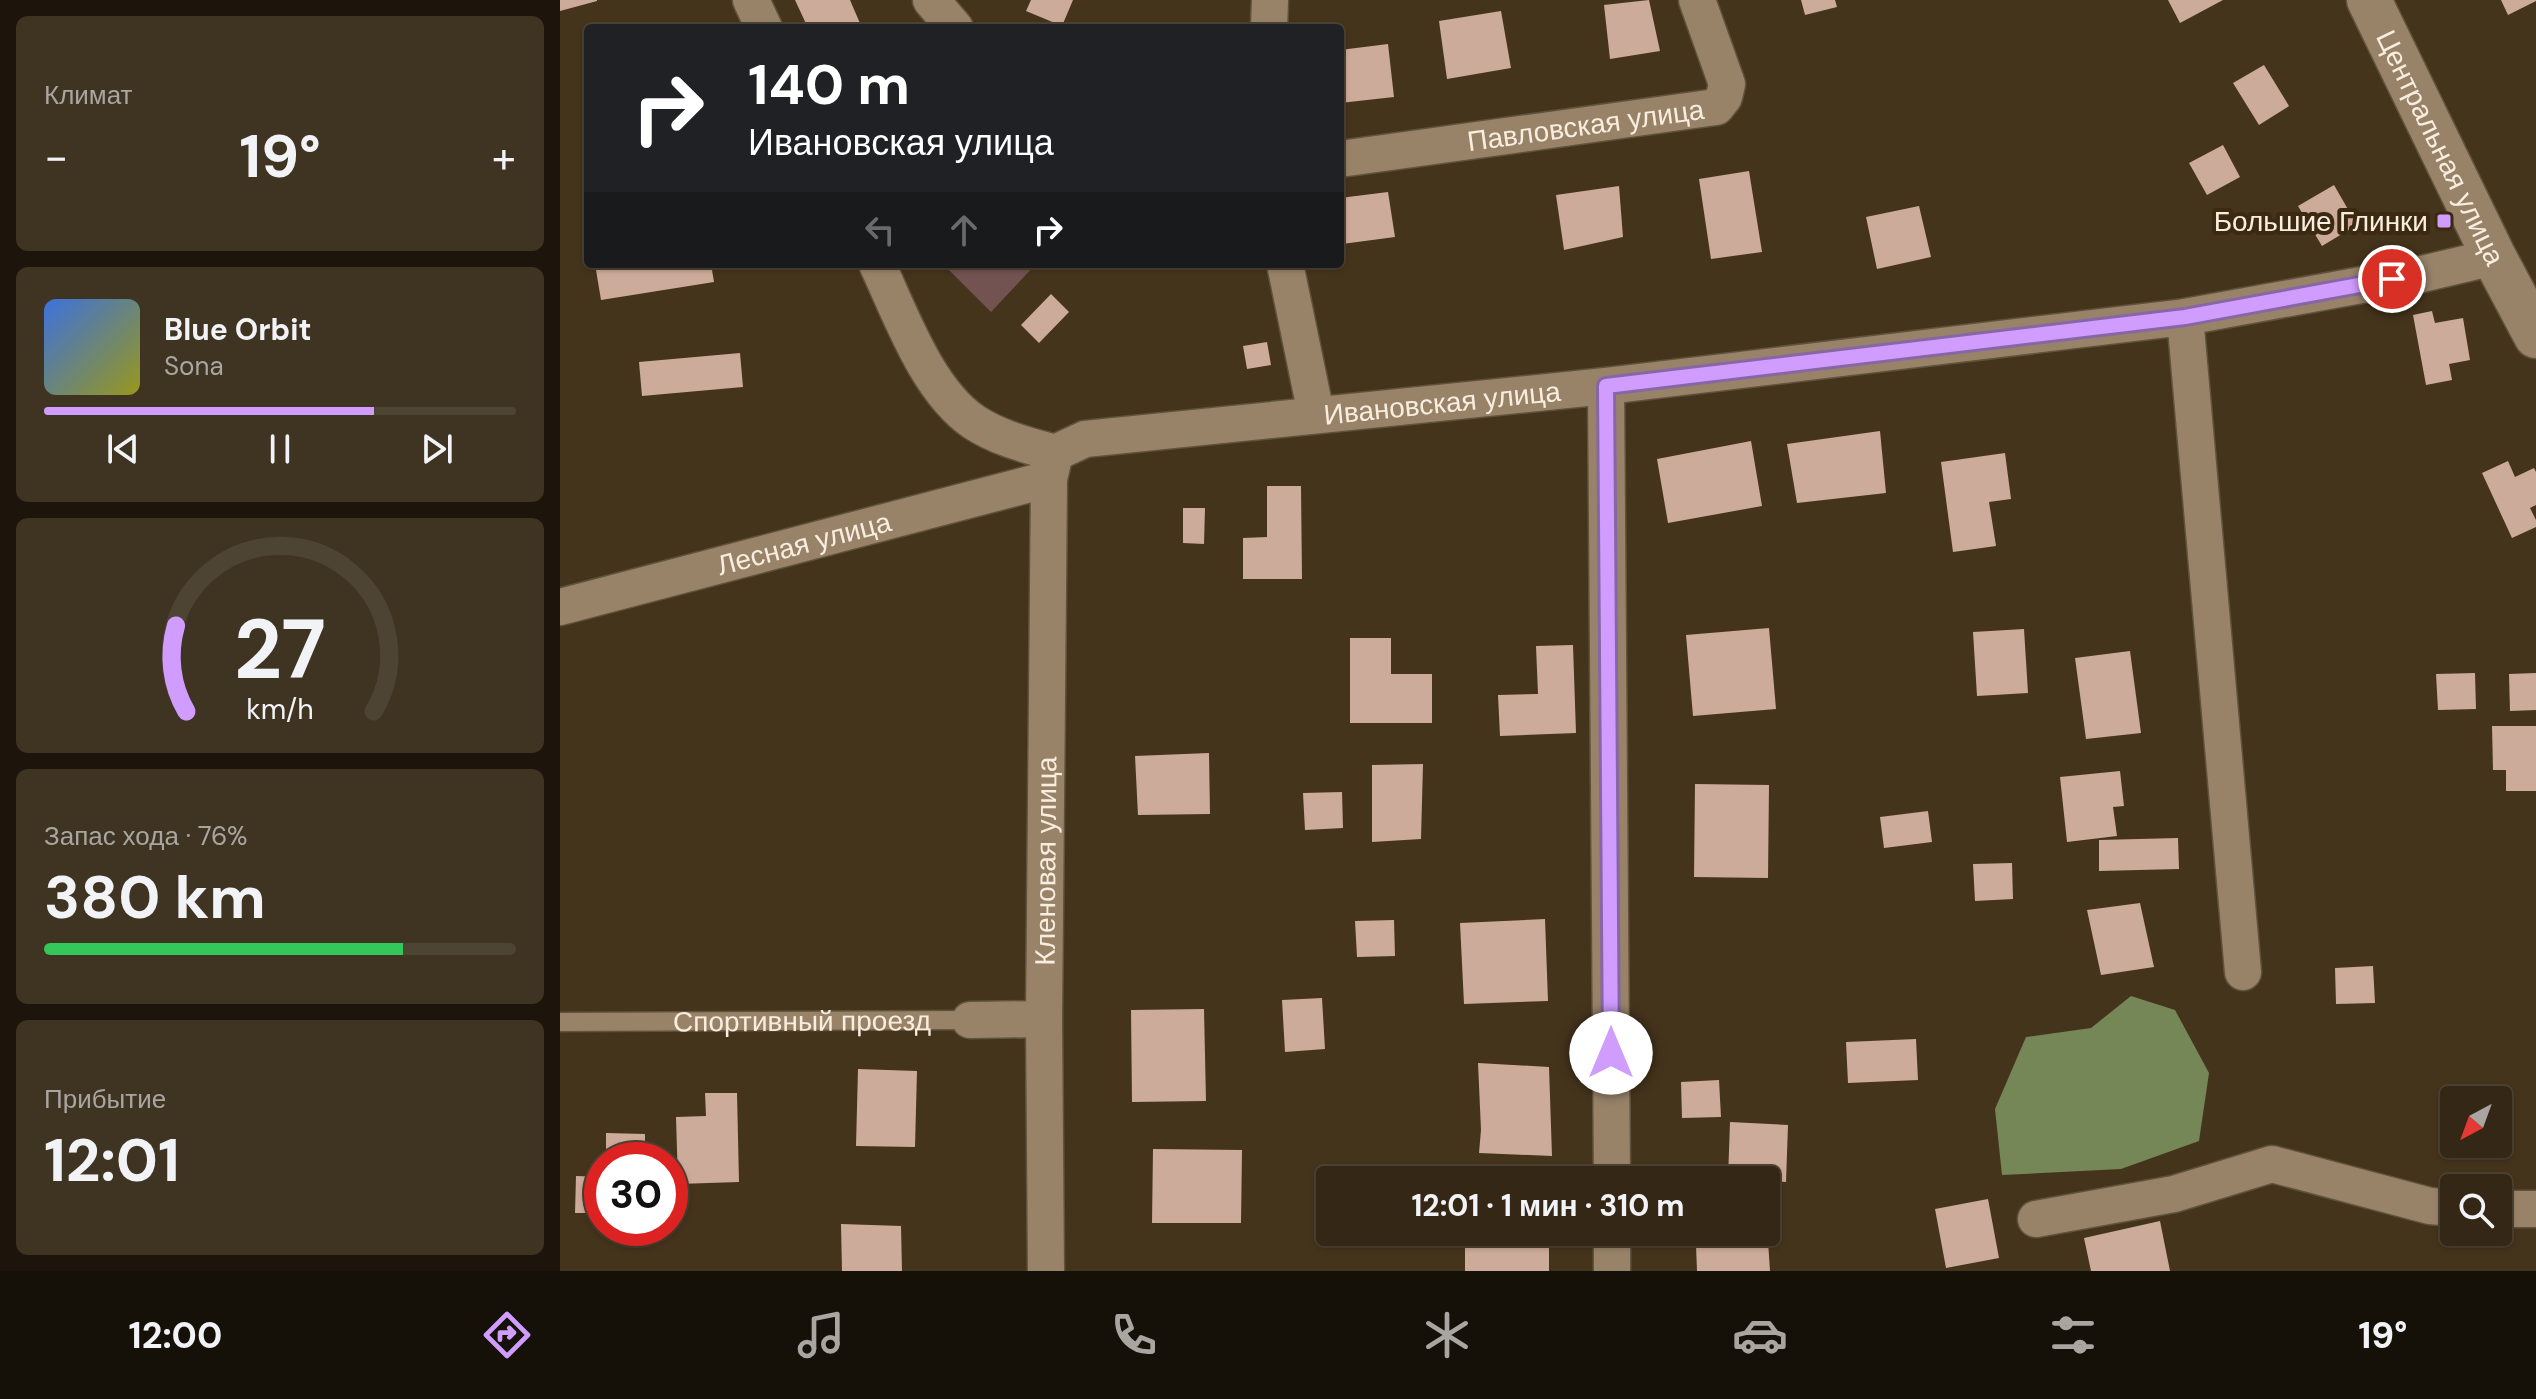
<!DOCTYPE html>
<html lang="ru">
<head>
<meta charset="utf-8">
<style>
	:root { --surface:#342715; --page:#3f3322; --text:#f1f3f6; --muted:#a9a5a0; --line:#4e4434; --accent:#d09dff }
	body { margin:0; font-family:"DM Sans",sans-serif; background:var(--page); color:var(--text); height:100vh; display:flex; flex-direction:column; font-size:30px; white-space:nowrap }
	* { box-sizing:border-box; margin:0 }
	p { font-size:26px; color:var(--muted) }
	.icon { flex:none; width:44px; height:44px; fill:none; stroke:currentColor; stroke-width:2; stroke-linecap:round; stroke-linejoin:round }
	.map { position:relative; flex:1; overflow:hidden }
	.side { display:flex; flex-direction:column; gap:16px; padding:16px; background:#1d150c; width:560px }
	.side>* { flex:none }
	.guide { position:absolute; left:24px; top:24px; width:760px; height:244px; border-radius:8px; box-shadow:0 2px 6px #0004,0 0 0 2px var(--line); background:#202124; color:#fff; overflow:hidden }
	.needle { width:52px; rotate:221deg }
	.fabs { position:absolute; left:1880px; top:1086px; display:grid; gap:16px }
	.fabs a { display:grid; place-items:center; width:72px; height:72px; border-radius:8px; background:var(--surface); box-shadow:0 2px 6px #0004,0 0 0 2px var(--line); font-size:40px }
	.speed { position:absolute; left:24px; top:1142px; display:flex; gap:16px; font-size:40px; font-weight:700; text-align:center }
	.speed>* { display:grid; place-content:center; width:104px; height:104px; border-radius:50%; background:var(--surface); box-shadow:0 2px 6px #0004,0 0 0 2px var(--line); line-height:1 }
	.speed .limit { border:12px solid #d22; background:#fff; color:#111 }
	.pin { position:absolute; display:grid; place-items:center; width:68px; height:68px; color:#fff; margin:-34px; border:4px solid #fff; border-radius:50%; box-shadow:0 2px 8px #0007 }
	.me { position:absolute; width:88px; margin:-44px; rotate:0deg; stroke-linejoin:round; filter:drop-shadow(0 0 6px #0008) }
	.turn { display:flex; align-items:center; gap:28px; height:168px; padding:0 32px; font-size:36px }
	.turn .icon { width:104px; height:104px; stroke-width:2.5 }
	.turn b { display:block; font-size:56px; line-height:68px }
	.lanes { display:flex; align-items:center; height:76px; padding:0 32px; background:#0003; justify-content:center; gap:40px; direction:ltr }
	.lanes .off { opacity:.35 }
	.big { font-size:60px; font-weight:700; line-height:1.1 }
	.side .tile { flex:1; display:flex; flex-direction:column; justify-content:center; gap:12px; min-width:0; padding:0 28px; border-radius:12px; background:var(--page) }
	.side .dial { align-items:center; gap:0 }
	.dial svg { height:208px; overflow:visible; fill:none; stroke:var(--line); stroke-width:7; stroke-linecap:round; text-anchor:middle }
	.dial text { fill:var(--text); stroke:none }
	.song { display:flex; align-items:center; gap:24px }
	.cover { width:96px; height:96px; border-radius:12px; background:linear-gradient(135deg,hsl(220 70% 55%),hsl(60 70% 35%)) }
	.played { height:8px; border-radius:4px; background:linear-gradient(90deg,var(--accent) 70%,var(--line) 70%) }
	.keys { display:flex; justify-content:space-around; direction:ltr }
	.heat { display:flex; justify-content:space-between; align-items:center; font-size:44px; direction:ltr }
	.charge { height:12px; border-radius:6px; background:linear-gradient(90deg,#34c759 76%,var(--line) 0) }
	.trip { position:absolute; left:756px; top:1166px; width:464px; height:80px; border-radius:8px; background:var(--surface); box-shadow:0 2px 6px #0004,0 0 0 2px var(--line); font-weight:700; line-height:80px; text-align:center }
	.tab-bar { display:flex; height:128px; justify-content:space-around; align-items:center; background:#151008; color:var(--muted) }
	.tab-bar .icon { width:56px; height:56px }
	.tab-bar .current { color:var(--accent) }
	.tab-bar b { font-size:36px; color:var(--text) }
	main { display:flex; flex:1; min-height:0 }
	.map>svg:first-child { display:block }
</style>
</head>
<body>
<main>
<section class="side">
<div class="tile"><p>Климат</p>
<div class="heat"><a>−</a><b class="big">19°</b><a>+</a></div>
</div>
<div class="tile">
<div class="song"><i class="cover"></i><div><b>Blue Orbit</b><p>Sona</p></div></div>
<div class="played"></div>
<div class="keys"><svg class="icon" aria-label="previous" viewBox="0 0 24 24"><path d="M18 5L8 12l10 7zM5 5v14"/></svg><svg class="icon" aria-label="pause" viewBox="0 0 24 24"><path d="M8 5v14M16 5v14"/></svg><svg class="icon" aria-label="next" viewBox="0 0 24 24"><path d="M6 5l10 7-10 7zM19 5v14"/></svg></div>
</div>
<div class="tile dial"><svg viewBox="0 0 100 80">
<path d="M14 69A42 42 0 1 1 86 69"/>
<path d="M14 69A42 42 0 0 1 10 36" stroke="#d09dff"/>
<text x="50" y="56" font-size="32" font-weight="700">27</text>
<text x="50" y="72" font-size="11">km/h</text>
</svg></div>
<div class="tile"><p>Запас хода · 76%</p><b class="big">380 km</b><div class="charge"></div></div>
<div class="tile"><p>Прибытие</p><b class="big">12:01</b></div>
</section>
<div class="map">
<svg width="1976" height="1271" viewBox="0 0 1976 1271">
	<rect width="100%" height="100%" fill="#45341c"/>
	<path fill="#725351" d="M383 264H476L431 312Z"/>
	<path fill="#758657" d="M1571 996 1615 1010 1649 1073 1639 1141 1561 1169 1442 1175 1435 1109 1466 1037 1531 1028Z"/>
	<path fill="#ccab9a" d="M0 0H37V1L0 11Z
		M235 0H290L302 28H248Z
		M471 0H513L502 26 466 11Z
		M1089 0 1100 51 1050 59 1044 5Z
		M1241 0H1275L1277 7 1245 15Z
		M1608 0H1663L1620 23Z
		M1941 0H1976V1L1948 15Z
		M941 11 951 68 887 79 879 21Z
		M828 44 834 97 780 103V50Z
		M1704 65 1729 106 1699 125 1673 83Z
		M1663 145 1680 177 1647 195 1629 163Z
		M1189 171 1202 252 1151 259 1139 179Z
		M1774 185 1797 225 1762 246 1738 206Z
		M1059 186 1063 237 1004 250 996 195Z
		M828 192 835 237 782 244 780 198Z
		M1359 206 1371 257 1317 269 1306 217Z
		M35 264H151L154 282 41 300Z
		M491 294 509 312 479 343 461 325Z
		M1872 311 1875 323 1903 318 1910 360 1889 364 1892 380 1866 385 1853 315Z
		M707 342 711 365 687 369 683 346Z
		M180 353 183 387 82 396 79 362Z
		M1320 431 1326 493 1237 503 1227 444Z
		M1191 441 1202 506 1108 523 1097 459Z
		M1445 453 1451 499 1429 502 1436 546 1393 552 1381 462Z
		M1948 461 1955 477 1974 468 1976 472V505L1970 508 1976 520V527L1952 538 1922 473Z
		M707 486H741L742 579H683V538L707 537Z
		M623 508H645L644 544 623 543Z
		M1209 628 1216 709 1133 716 1126 635Z
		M1464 629 1468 693 1417 696 1413 632Z
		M790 638H831V674H872V723H790Z
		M1013 645 1016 733 940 736 938 695 978 694 976 646Z
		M1570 651 1581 733 1526 739 1515 658Z
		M1915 673 1916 709 1878 710 1876 674Z
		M1976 673V710L1950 711 1949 674Z
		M1932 726H1976V791H1946V770H1933Z
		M649 753 650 814 578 815 575 756Z
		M863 764 861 839 812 842V765Z
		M1560 771 1564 806 1553 807 1557 836 1507 842 1500 777Z
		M1135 784 1209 785 1208 878 1134 877Z
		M782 792 783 828 745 830 743 793Z
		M1368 811 1372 842 1324 848 1320 817Z
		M1618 838 1619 869 1539 871V840Z
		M1452 863 1453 899 1415 901 1413 864Z
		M1580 903 1594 967 1541 975 1527 910Z
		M985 919 988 1001 904 1004 900 923Z
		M834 920 835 956 797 957 795 921Z
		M1813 966 1815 1003 1776 1004 1775 968Z
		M762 998 765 1049 725 1052 722 1000Z
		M644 1009 646 1101 572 1102 571 1010Z
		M1356 1039 1358 1080 1288 1083 1286 1042Z
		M918 1063 989 1067 992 1156 919 1153 921 1130Z
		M298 1069 357 1071 355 1147 296 1146Z
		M1159 1080 1161 1117 1122 1118 1121 1082Z
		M145 1093H177L179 1182 118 1184 116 1117 146 1116Z
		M1170 1122 1228 1125 1226 1182 1168 1179Z
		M46 1133 85 1134V1160H46Z
		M593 1149 682 1150 681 1223H592Z
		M1136 1169V1180H1098L1097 1170Z
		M16 1176 42 1177V1213H15Z
		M1428 1199 1439 1258 1386 1268 1375 1209Z
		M1600 1221 1610 1271H1531L1524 1238Z
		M281 1224 341 1226 342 1271H282Z
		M905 1232H989V1271H905Z
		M1208 1241 1210 1271H1137L1136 1245Z"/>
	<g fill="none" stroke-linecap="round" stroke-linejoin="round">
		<g stroke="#60523c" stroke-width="21">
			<g id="lane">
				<path id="s1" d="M0 1022 410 1020"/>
			</g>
		</g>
		<g stroke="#60523c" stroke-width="39">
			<g id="street">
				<path d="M191 0 204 28"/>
				<path d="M371 0 395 28"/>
				<path d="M709 28 710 0"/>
				<path id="s2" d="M780 159 1156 107 1164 97 1167 84 1137 0"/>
				<path d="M317 264C341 315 367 390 414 422 438 438 467 445 495 453"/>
				<path d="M725 264 756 414"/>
				<path d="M1625 317 1683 972"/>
				<path d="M1046 386 1052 1180"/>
				<path id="s3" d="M495 453 525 439 1046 386 1625 317 1862 274 1934 257"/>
				<path id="s4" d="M0 607 489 479"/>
				<path d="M410 1020 484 1019"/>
				<path d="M1938 1209H1976"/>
				<path d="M1476 1219 1614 1194 1712 1164 1870 1206 1894 1208"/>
				<path d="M1052 1232V1271"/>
				<path id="s5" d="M486 1271 484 1019 489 479 495 453"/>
			</g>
		</g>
		<g stroke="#60523c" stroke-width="47">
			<g id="secondary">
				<path id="s6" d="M1809 0 1934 257 1976 336"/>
			</g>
		</g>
		<use href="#lane" stroke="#988369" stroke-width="18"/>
		<use href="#street" stroke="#988369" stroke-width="36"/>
		<use href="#secondary" stroke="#988369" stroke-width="44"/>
	</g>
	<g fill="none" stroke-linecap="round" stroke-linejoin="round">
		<g stroke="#8766a6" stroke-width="20">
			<path id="route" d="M1051 1053 1046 386 1625 317 1832 279"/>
		</g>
		<use href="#route" stroke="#d09dff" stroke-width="14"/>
	</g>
	<rect fill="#d09dff" stroke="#3b2a11" stroke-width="3" x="1876" y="213" width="16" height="16" rx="4"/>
	<g text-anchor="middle" stroke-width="8" stroke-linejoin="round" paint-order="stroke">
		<g font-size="28" fill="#f8eddf" stroke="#3b2a11">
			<text dy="10" stroke="none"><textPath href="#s2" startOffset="248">Павловская улица</textPath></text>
			<text dy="10" stroke="none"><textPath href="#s6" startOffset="164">Центральная улица</textPath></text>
			<text dy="10" stroke="none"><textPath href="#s3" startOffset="392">Ивановская улица</textPath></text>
			<text dy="10" stroke="none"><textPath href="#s4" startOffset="252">Лесная улица</textPath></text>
			<text dy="10" stroke="none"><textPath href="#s5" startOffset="410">Кленовая улица</textPath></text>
			<text dy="10" stroke="none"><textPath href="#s1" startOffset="242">Спортивный проезд</textPath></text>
		</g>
		<g font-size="28" fill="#f8eddf" stroke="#3b2a11" text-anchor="end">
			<text x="1868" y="231">Большие Глинки</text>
		</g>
	</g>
</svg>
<div class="fabs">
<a><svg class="needle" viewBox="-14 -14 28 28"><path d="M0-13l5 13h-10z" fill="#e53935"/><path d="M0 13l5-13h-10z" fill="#a9a5a0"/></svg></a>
<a><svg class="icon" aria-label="search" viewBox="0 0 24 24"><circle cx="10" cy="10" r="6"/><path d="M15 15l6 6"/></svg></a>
</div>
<div class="speed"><div class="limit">30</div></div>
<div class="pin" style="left:1832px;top:279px;background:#d93025"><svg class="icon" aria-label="arrive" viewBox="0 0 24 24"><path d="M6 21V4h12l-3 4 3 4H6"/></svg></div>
<svg class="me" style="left:1051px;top:1053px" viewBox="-20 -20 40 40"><circle r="19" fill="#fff"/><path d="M0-13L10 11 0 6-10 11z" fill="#d09dff"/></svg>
<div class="trip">12:01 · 1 мин · 310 m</div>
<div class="guide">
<div class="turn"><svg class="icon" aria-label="right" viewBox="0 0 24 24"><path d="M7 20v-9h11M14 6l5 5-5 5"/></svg><div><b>140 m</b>Ивановская улица</div></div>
<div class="lanes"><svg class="icon off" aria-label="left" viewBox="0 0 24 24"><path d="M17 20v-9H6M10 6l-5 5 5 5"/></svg><svg class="icon off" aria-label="ahead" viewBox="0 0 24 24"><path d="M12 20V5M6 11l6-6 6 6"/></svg><svg class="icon" aria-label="right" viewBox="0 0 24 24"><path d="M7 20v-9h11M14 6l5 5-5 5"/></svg></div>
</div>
</div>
</main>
<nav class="tab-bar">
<b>12:00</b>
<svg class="icon current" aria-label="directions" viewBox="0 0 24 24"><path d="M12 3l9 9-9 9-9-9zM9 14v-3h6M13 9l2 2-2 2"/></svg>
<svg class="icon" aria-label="music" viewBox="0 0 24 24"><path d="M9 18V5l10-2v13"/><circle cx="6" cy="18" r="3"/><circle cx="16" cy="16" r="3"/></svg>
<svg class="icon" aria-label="phone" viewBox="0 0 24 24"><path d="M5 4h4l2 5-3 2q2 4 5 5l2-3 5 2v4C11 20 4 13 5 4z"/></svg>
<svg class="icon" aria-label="climate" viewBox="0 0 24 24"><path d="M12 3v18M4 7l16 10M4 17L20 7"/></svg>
<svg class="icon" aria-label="car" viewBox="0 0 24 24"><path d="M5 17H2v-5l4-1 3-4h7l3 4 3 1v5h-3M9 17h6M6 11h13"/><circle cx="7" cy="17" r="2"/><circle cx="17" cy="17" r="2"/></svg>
<svg class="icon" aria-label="filters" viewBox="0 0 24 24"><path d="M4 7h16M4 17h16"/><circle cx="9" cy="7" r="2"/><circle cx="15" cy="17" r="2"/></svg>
<b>19°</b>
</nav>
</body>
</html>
